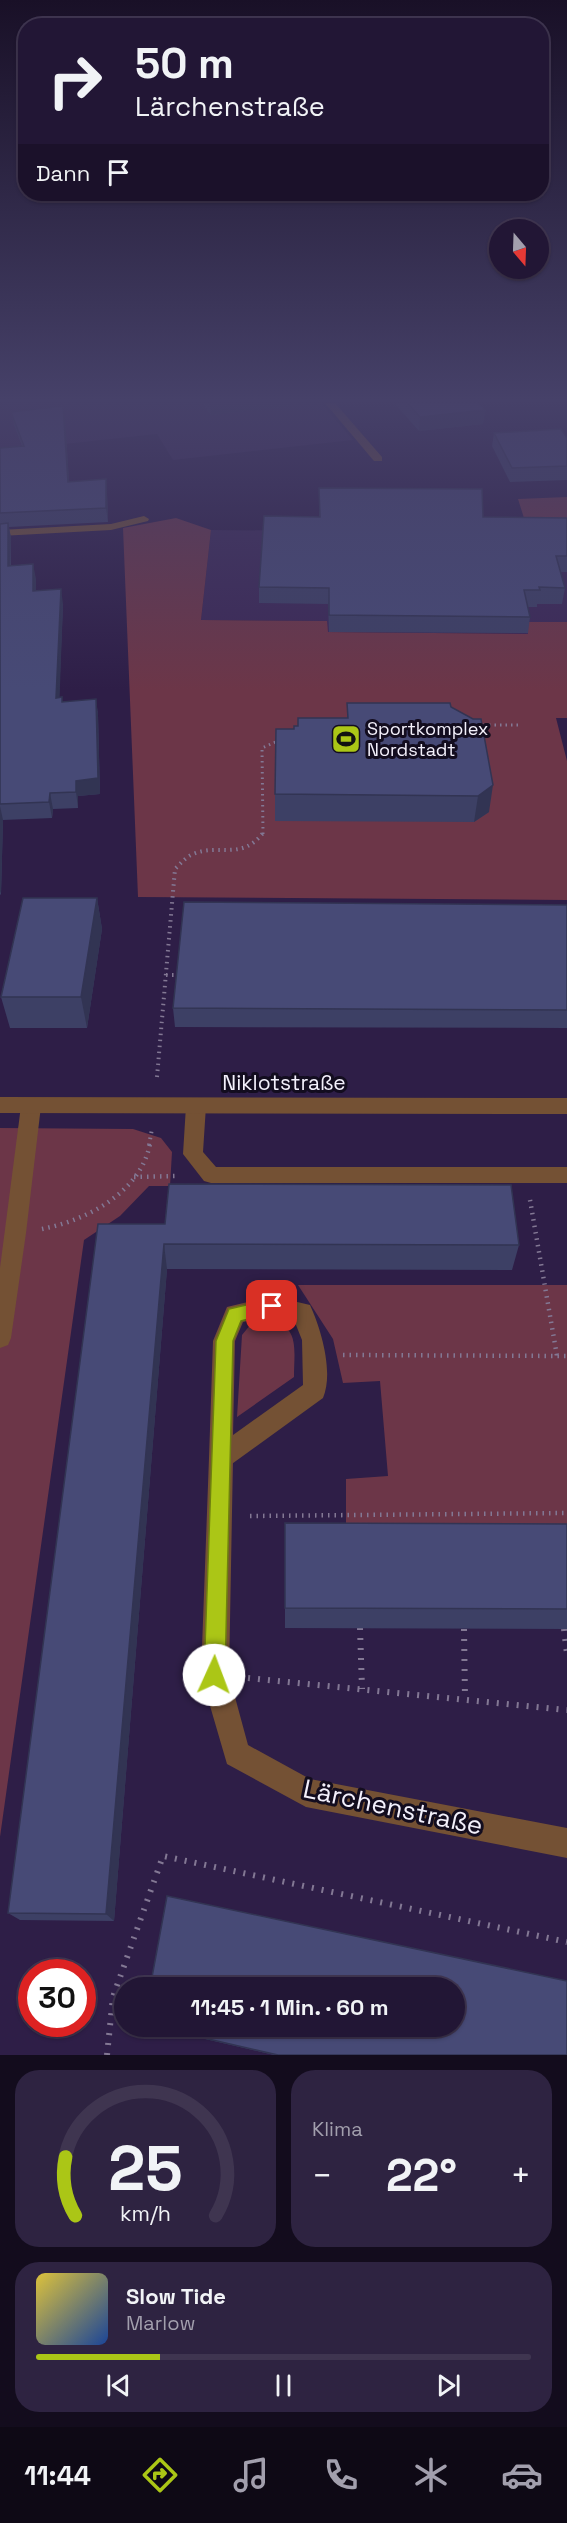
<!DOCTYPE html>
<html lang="de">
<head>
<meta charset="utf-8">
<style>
	:root { --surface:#221635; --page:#2e2341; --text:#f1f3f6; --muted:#a29fad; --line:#3f3550; --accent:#abc616 }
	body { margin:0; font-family:"Space Grotesk",sans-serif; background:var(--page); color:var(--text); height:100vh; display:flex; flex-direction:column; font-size:22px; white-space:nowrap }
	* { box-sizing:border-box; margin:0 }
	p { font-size:20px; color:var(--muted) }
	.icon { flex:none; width:33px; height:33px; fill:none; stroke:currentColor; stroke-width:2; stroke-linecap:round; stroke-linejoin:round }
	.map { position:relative; height:2055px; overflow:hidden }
	.panel { display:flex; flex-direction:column; gap:15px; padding:15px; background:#130c1d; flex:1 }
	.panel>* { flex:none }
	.hud { position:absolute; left:18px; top:18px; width:531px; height:183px; border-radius:24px; box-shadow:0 2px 4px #0004,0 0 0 2px var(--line); background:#221635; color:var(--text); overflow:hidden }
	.needle { width:39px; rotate:161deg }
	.buttons { position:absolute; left:489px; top:219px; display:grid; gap:12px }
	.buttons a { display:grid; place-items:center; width:60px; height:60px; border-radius:50%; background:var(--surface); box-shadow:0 2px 4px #0004,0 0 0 2px var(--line); font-size:30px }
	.speed { position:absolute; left:18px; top:1959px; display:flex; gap:12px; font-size:30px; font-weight:700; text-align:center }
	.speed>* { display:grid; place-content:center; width:78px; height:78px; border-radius:50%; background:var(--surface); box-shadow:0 2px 4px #0004,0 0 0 2px var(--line); line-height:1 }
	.speed .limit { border:9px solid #d22; background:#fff; color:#111 }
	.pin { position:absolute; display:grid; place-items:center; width:51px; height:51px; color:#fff; margin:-26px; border-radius:12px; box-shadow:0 3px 9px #0006 }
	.me { position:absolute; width:66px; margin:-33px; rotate:2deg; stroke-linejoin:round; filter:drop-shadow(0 0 4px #0008) }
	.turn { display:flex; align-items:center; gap:21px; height:126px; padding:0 18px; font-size:27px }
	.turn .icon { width:78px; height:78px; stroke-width:2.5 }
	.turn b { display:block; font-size:42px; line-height:51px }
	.then { display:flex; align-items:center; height:57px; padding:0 18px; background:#0003; gap:12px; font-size:22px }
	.big { font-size:45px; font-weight:700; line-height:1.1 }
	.panel .widget { flex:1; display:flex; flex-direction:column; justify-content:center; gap:9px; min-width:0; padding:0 21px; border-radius:24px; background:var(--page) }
	.panel .dial { align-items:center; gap:0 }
	.dial svg { height:156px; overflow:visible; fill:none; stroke:var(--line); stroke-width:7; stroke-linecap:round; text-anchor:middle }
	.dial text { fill:var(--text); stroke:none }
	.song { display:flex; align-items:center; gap:18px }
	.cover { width:72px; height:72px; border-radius:9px; background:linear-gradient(135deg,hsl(50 70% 55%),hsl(220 70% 35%)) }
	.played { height:6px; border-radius:3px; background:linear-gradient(90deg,var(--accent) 25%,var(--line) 25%) }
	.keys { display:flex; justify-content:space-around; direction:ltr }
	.heat { display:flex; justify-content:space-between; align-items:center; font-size:33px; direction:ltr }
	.panel .tiles { flex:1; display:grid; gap:15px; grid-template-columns:1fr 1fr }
	.widget:last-child { grid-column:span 2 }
	.trip { position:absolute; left:114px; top:1977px; width:351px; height:60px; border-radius:30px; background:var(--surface); box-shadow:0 2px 4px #0004,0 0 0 2px var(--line); font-weight:700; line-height:60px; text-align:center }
	.menu { display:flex; height:96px; justify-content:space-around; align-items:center; background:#0e0915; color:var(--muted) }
	.menu .icon { width:42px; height:42px }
	.menu .current { color:var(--accent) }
	.menu b { font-size:27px; color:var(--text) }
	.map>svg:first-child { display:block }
</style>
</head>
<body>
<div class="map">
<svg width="567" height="2055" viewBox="0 0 567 2055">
	<rect width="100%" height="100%" fill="#2e1e47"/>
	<path fill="#3b2856" d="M3 403H321L353 440 173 460 157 434 0 451V408Z
		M211 530 567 533V622H527L529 634 327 632V621L201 620Z"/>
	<path fill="#6c3648" d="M567 497V533L529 534 518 499Z
		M176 518 211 530 201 620 327 621 328 632 528 634 526 622H567V718H556L567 761V900L138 897 123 528Z
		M0 1128 133 1129 161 1138 172 1152 170 1186H149L120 1216 84 1240 0 1837Z
		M298 1285H567V1527L346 1530V1479L388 1476 380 1381 343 1383 333 1339Z
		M263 1319C301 1323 294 1348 294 1377L237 1417 242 1335 251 1324Z"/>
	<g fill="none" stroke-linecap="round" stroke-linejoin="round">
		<path stroke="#837894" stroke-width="3" stroke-dasharray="1.5 4" stroke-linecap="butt" d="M478 725H522
			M263 834 262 748 278 741"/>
		<path stroke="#837894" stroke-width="4" stroke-dasharray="1.5 4.5" stroke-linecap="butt" d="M166 975H180
			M157 1077 175 869C181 863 186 857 193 854 220 843 241 861 263 833
			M149 1145 152 1129"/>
		<path stroke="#837894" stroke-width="4.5" stroke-dasharray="1.5 5" stroke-linecap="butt" d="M134 1177 177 1176
			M530 1200 557 1356
			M42 1229C87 1220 140 1193 150 1144
			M343 1355 567 1356
			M250 1516 567 1513"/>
		<path stroke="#837894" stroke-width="6" stroke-dasharray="2 8" stroke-linecap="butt" d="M360 1628 362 1689
			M464 1629 465 1699
			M564 1629 567 1654
			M248 1678 567 1710
			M107 2055 113 1997 163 1856 567 1942"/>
		<path fill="#745134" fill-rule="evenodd" d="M144 516 149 519 148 521 111 530 0 536V530L111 524Z
			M196 1098 203 1101 206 1106 203 1152 216 1167H567V1183H211L204 1181 183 1154 186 1106 189 1101Z
			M272 1296 310 1305C321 1329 334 1372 323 1398L229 1466 221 1470 213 1466 209 1458 213 1341 227 1307ZM272 1316 294 1320 302 1340 303 1385 233 1435 235 1341 243 1322Z"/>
		<path fill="#745134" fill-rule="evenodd" d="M31 1098 38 1101 41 1106 26 1233 11 1338 8 1345 0 1348V1268L21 1106 24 1101Z"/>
		<path fill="#745134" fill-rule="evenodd" d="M325 403H335L382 457V461H374Z
			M0 1097 567 1098V1114L0 1113Z
			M221 1446 229 1450 233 1458 229 1675 248 1745 310 1779 567 1828V1858L306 1807 227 1764 201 1675 209 1458 213 1450Z"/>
	</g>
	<path fill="#3d4065" d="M202 403H289V406L211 415Z
		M396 403H478L485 410 483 424 419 431 396 405Z
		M11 412 65 419 69 482 107 493 108 522 9 527 11 538V566L36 579V591L63 604 59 698 63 702 96 699 98 715 100 794 78 796V808L53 809 52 818 3 820 1 894 0 895V448L22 446 14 425Z
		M494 433 567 438V480L510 482 492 446Z
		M319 488 483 517 567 518V572H560L565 588 562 604H537V607H528L530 617 528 633 329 632 328 604 259 603V587L319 517Z
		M347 703 451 707 489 812 474 822 275 821V794L294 729 347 718Z
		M97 898 102 929 87 1028H10L1 997Z
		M567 905V1028L175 1027 173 1008Z
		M98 1224 519 1245 512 1270 167 1269 114 1921 20 1920 8 1913Z
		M285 1523 567 1524V1629L285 1628Z
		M149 2026H454L567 2055H274Z"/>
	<path fill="#323453" d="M210 403H289V406L211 415Z
		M63 406 65 419 70 496 68 482Z
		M485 410 483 424 419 431 420 417Z
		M106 479 107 493 108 522 106 508Z
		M8 523 11 538 10 581 8 566Z
		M33 564 36 579V606L33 591Z
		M61 589 63 604 59 713 56 698Z
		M96 699 98 715 100 794 78 796V808L76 792V781Z
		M493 785 489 812 474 822 478 796Z
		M50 793 53 809 52 818 49 802Z
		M0 806 3 820 1 894 0 891Z
		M97 898 102 929 87 1028 81 997Z
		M164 1244 167 1269 114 1921 106 1914Z"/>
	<path fill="#474a76" stroke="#323453" stroke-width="1.5" d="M407 403H478L485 410 420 417Z
		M63 406 68 482 106 479V508L0 513V448L24 446 11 412Z
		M561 429 567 438V466L512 468 494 433Z
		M319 488 482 489 483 517 567 518V556H556L565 588 539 587 540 590H524L530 617 329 615V588L259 587 264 516 320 517Z
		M8 523V566L33 564V591L61 589 56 698 62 697V702L96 699 98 778 76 781V792L50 793 49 802 0 804V524Z
		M347 703H450L451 707 473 719H481L493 785 478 796 275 794 276 729H294V726H298V718H348Z
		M23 898H97L81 997H1Z
		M184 902 567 905V1010L173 1008Z
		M169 1184 511 1185 519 1245 164 1244 106 1914 8 1913 98 1224H165Z
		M285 1523 567 1524V1609L285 1608Z
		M167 1896 567 1981V2055H278L152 2026H454V1988H150Z"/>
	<linearGradient id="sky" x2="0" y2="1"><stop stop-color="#191027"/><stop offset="0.58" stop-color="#464169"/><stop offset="1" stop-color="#464169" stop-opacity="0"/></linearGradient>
	<rect width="567" height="690" fill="url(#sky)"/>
	<path fill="#abc616" stroke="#6f810e" stroke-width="1.5" d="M272 1299 278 1301 281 1306 278 1311 241 1321 233 1341 225 1675 222 1682 214 1685 207 1682 204 1675 216 1341 229 1309Z"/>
	<defs>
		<g id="stadium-square" transform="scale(1.5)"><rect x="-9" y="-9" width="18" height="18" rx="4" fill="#abc616" stroke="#130d1f"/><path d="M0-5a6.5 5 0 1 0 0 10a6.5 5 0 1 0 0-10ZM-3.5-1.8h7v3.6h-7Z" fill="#111"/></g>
	</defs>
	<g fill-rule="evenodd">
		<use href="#stadium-square" x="346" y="739"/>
	</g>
	<g text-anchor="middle" stroke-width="6" stroke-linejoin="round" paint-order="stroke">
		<g font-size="18" fill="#f3f0fb" stroke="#130d1f" text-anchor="start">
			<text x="367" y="735">Sportkomplex<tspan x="367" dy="21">Nordstadt</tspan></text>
		</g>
		<g font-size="21" fill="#f3f0fb" stroke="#130d1f">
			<text x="284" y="1090">Niklotstraße</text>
		</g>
		<g font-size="26" fill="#f3f0fb" stroke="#130d1f">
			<text transform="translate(393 1807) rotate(12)" y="9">Lärchenstraße</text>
		</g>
	</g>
</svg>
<div class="buttons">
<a><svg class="needle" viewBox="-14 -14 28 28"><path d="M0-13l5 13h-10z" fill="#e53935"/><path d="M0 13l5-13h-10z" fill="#a29fad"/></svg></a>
</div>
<div class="speed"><div class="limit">30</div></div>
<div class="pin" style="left:272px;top:1306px;background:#d93025"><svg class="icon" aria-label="arrive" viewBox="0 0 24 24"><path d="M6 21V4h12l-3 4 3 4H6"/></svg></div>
<svg class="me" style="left:214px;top:1675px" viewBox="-20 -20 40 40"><circle r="19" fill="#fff"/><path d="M0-13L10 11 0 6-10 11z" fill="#abc616"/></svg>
<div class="trip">11:45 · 1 Min. · 60 m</div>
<div class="hud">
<div class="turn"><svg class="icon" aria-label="right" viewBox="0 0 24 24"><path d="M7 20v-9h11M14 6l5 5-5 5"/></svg><div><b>50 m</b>Lärchenstraße</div></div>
<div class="then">Dann<svg class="icon" aria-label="arrive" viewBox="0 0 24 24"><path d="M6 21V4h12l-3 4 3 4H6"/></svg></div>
</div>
</div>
<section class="panel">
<div class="tiles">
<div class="widget dial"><svg viewBox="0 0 100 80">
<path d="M14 69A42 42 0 1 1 86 69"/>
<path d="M14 69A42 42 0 0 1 9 39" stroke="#abc616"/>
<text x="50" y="56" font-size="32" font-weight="700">25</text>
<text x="50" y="72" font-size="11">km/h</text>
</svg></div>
<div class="widget"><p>Klima</p>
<div class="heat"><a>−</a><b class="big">22°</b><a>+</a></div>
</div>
<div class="widget">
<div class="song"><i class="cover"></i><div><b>Slow Tide</b><p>Marlow</p></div></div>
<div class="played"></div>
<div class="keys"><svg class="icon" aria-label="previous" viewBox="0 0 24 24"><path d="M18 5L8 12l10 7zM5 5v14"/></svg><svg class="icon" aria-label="pause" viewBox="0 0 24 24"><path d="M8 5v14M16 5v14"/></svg><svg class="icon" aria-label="next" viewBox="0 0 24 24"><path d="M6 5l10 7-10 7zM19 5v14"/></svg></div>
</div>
</div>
</section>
<nav class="menu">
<b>11:44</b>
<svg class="icon current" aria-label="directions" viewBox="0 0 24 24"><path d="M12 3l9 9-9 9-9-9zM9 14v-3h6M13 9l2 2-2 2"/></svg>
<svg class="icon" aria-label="music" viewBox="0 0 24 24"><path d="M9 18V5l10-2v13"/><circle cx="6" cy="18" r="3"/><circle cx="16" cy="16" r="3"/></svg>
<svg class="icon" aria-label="phone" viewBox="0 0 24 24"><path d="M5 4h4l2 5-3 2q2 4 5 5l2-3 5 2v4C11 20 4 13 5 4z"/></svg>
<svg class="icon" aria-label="climate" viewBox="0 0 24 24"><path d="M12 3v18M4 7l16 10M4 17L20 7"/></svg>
<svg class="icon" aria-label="car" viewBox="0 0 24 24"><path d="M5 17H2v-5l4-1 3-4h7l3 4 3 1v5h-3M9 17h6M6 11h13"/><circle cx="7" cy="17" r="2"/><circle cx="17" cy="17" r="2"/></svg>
</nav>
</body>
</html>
